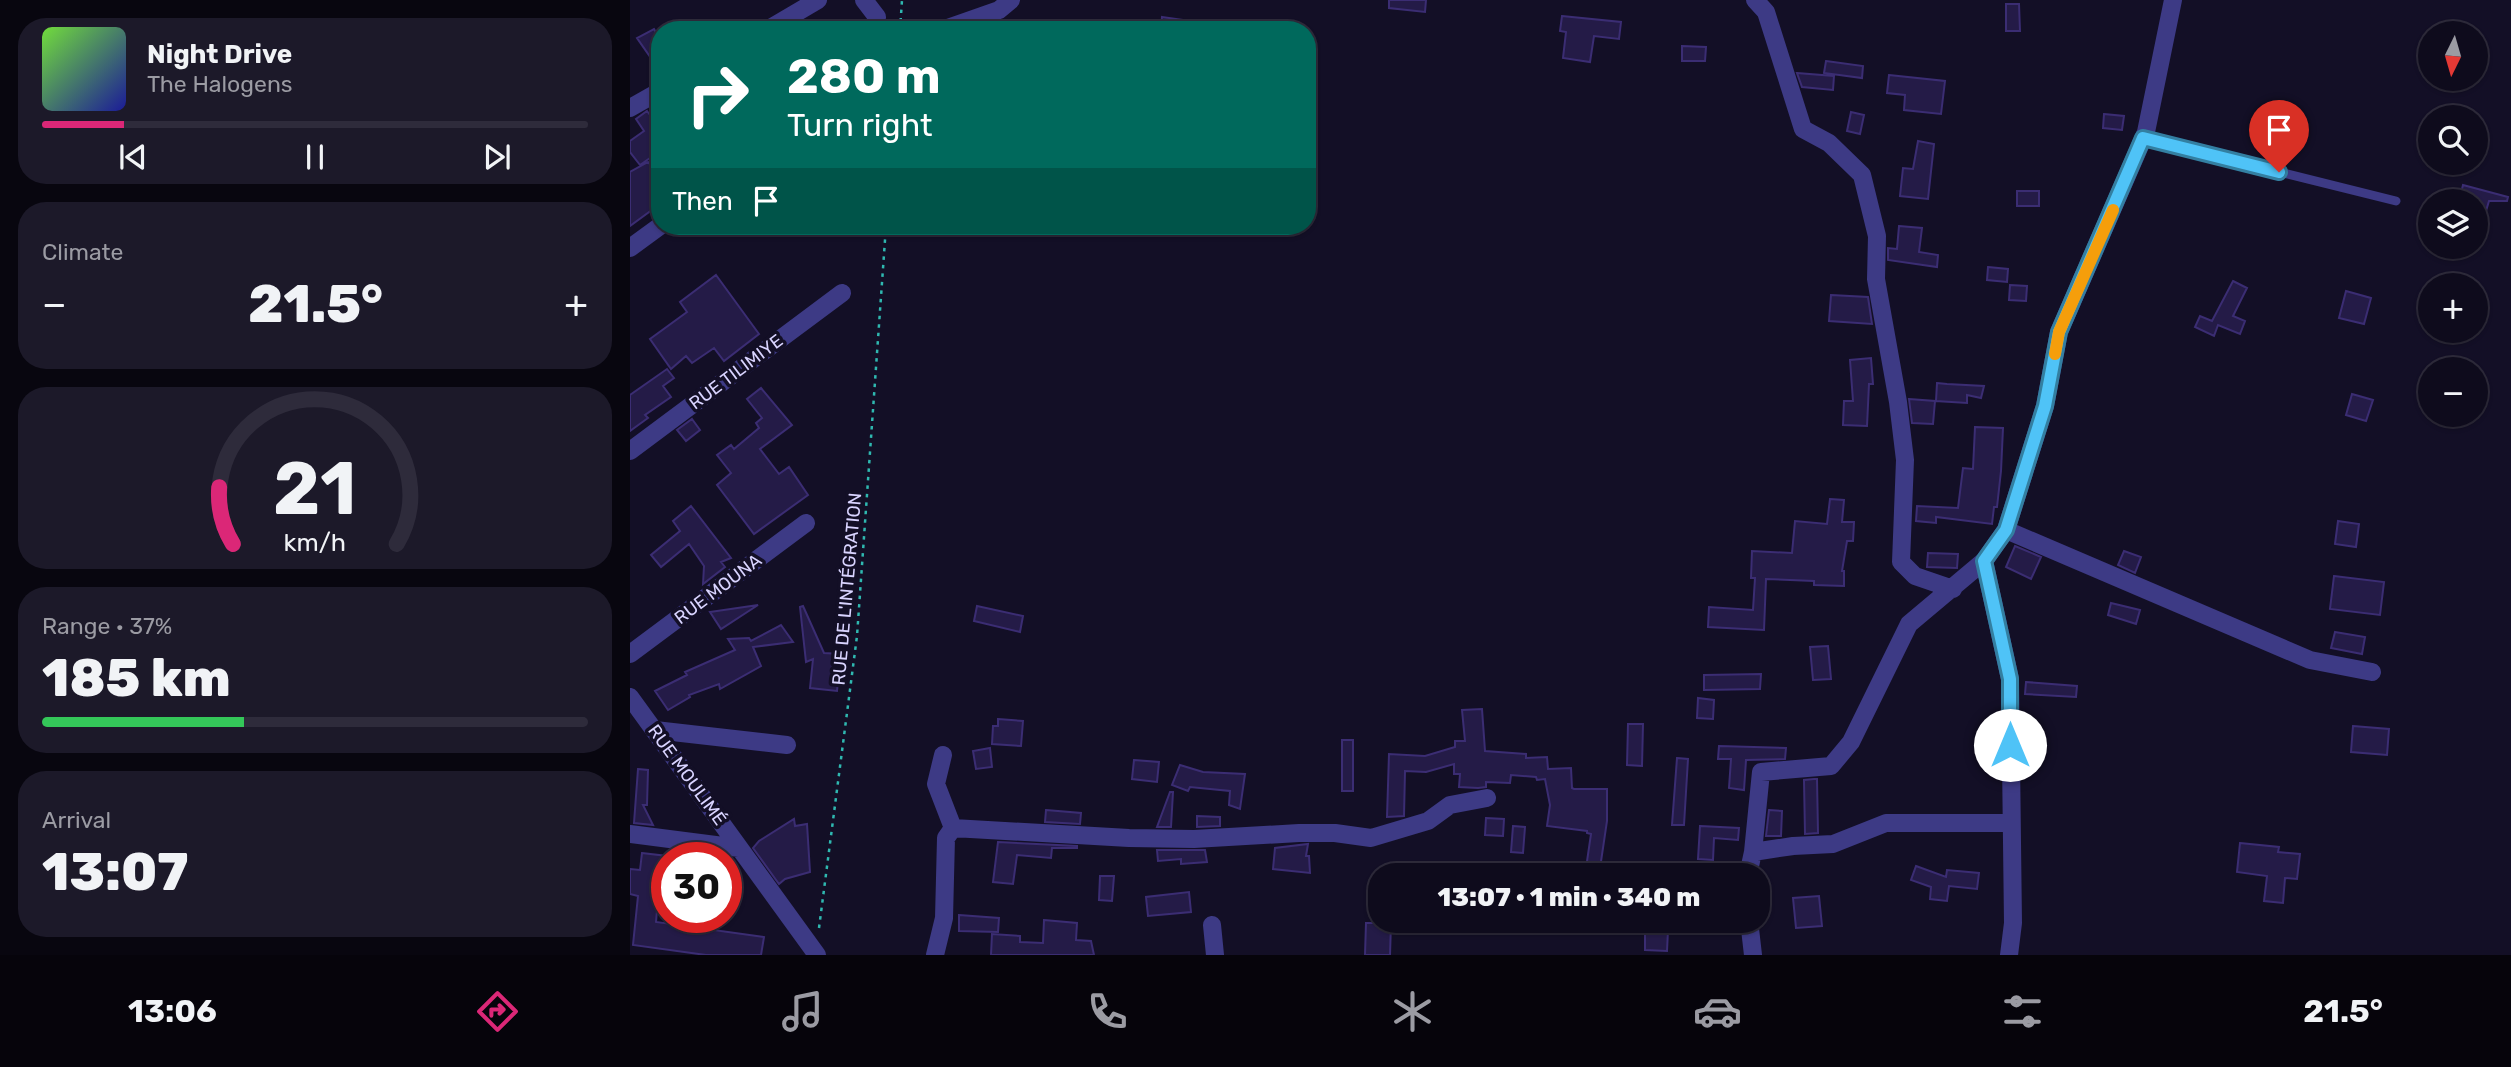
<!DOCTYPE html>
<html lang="en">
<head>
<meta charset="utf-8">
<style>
	:root { --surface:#0e0b1c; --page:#1c1929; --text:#f1f3f6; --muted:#9b9ba3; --line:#2e2b3b; --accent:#db2777 }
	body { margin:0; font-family:Rubik,sans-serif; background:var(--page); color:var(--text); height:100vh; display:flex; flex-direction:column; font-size:26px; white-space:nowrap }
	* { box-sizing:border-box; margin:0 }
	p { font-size:23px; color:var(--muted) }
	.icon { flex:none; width:38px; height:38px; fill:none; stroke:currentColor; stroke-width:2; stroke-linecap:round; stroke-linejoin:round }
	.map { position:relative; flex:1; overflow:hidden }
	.drawer { display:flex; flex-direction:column; gap:18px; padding:18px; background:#08060f; width:630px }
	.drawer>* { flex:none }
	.guide { position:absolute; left:21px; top:21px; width:665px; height:214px; border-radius:28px; box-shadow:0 2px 5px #0004,0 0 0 2px var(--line); background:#00695c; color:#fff; overflow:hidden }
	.needle { width:46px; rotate:185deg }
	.tools { position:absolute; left:1788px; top:21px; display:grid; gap:14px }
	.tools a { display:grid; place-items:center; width:70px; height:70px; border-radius:50%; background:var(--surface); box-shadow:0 2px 5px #0004,0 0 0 2px var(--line); font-size:35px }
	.speed { position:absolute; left:21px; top:842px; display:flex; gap:14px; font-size:35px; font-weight:700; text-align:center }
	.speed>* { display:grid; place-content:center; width:91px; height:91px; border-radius:50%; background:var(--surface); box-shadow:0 2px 5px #0004,0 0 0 2px var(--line); line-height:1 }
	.speed .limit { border:10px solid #d22; background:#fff; color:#111 }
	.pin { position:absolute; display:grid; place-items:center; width:60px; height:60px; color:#fff; margin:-72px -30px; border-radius:50% 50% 50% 0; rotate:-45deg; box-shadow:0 0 7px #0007 }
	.pin .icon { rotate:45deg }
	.me { position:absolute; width:77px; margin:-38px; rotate:0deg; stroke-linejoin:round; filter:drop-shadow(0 0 5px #0008) }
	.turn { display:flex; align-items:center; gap:24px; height:147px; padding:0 21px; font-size:32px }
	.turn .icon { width:91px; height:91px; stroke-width:2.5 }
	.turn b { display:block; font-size:49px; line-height:60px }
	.then { display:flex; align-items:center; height:66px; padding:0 21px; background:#0003; gap:14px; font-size:26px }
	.big { font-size:52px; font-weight:800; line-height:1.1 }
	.drawer .widget { flex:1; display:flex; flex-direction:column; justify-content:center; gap:10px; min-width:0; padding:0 24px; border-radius:28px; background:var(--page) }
	.drawer .dial { align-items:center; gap:0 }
	.dial svg { height:182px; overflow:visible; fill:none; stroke:var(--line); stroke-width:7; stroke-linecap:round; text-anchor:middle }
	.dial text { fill:var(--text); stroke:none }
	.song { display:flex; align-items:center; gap:21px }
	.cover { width:84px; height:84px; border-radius:10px; background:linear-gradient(135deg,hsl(100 70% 55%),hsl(240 70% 35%)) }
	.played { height:7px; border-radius:4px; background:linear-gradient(90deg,var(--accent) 15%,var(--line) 15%) }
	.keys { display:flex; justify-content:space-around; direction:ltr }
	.heat { display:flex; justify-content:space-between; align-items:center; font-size:38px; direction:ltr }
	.charge { height:10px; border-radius:5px; background:linear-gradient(90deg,#34c759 37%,var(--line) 0) }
	.trip { position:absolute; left:738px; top:863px; width:402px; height:70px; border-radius:28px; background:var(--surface); box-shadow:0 2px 5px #0004,0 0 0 2px var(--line); font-weight:800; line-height:70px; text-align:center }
	.dock { display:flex; height:112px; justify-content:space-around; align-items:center; background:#06040b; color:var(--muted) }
	.dock .icon { width:49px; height:49px }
	.dock .selected { color:var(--accent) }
	.dock b { font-size:32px; color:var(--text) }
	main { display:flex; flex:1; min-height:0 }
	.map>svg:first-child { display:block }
</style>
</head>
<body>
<main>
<section class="drawer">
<div class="widget">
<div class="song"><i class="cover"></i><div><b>Night Drive</b><p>The Halogens</p></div></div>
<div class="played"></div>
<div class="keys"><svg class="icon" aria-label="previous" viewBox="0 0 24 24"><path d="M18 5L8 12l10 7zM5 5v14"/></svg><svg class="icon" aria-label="pause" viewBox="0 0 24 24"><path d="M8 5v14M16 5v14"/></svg><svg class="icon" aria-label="next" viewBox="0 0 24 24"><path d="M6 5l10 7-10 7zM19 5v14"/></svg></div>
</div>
<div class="widget"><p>Climate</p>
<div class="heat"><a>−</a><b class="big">21.5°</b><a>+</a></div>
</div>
<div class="widget dial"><svg viewBox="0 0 100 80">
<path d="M14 69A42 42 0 1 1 86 69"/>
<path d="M14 69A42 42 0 0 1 8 44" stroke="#db2777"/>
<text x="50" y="56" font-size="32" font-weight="700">21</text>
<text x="50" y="72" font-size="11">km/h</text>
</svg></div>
<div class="widget"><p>Range · 37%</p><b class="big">185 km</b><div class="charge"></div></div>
<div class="widget"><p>Arrival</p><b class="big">13:07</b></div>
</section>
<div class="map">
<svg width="1881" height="955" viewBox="0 0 1881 955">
	<rect width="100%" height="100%" fill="#130f26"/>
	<path fill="#241b47" stroke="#3b2d73" stroke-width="2" d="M759 0H796L795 12 759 8Z
		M1376 4H1389L1390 31H1376Z
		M932 16 991 22 989 39 964 36 960 62 933 58 936 32 930 31Z
		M532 17 568 22V30H531Z
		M24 29 30 40V71L7 38Z
		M1052 46 1076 47 1075 61H1052Z
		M1196 61 1233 66 1232 78 1194 73Z
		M1167 73 1204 76 1203 90 1172 87Z
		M1259 75 1315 81 1311 114 1274 110 1275 95 1257 93Z
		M17 111 29 127 23 131 30 140V151L10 165 0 152V141L14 131 6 119Z
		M1221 112 1234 115 1230 134 1217 131Z
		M1474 114 1494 116 1492 130 1473 128Z
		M1288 141 1304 144 1298 199 1270 196 1273 168 1283 169Z
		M18 162 30 175V204L0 226V172Z
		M1833 185 1878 197 1877 201H1859L1856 211 1846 208V201H1829Z
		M1387 191H1409V206H1387Z
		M1269 226 1292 228 1289 252 1308 255 1307 267 1258 260V248L1267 249Z
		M1358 267 1378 269 1377 282 1357 280Z
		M86 275 129 334 94 361 84 348 62 363 56 356 41 369 20 339 57 312 50 302Z
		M1603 281 1617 288 1603 316 1615 321 1610 334 1588 325 1584 336 1565 327 1570 316 1582 321Z
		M1380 285 1397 286 1396 301 1379 300Z
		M1716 291 1741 298 1734 324 1709 318Z
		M1201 295 1238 297 1242 324 1199 321Z
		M1241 358 1243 384H1239L1237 426 1213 425 1214 401H1223L1220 360Z
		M37 369 44 378 33 386 41 397 15 415 18 418 0 431V395Z
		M1307 383 1317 384 1354 386 1351 398 1337 395V403L1306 401Z
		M131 388 162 425 130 449 149 474 159 467 178 495 124 534 87 485 101 473 87 455 101 445 104 449 129 428 126 423 132 418 117 399Z
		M1722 394 1743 400 1736 421 1716 415Z
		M1279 399 1305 401 1303 424 1282 423Z
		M62 419 70 430 56 441 47 430Z
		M1345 427 1373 428 1371 471 1367 507H1364L1362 524 1306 517V523L1286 521 1287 506 1328 508 1333 468 1343 469Z
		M1200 499 1214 500 1212 522H1224L1223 541H1217L1212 571H1214V586L1184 585V581L1136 579 1134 630 1078 627 1079 607 1123 610 1125 578H1121L1122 551 1162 553 1165 521 1197 524Z
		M61 506 101 558 91 562 95 567 73 584 74 566 59 544 31 567 21 555 50 531 43 521Z
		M1708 521 1729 524 1726 547 1705 544Z
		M1385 546 1411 557 1401 579 1376 567Z
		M1494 551 1511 557 1505 573 1488 565Z
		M1298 553 1328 554 1327 568 1297 567Z
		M1704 576 1754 582 1750 615 1700 609Z
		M1481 603 1510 610 1506 624 1478 615Z
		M128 605 91 629 80 612Z
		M173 606 194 653 211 654 207 691 180 688 183 659 176 662 170 607Z
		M347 606 393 616 390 632 344 621Z
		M151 625 163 642 123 647 131 666 90 689 89 684 59 695 60 697 38 710 25 691 57 675 55 672 105 650 98 639 119 638 121 641Z
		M1705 632 1735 637 1732 654 1701 648Z
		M1198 646 1201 679 1183 680 1180 647Z
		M1131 674 1130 689 1074 690V675Z
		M1396 682 1447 686 1446 697 1395 694Z
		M1068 698 1084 700 1083 719 1067 718Z
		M852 709 855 751 896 754V758L917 757 918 769 941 768 942 788 944 789H977V821L969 875H955L961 834 957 833V831L917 826 920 805 915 779 907 780 906 777 881 775 880 783 856 782V787L848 788 829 787 830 774H824V764L796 772 775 771 774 816 757 817 759 754 795 756 825 747V741H835L832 710Z
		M368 719 393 721 391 746 362 744 363 726H368Z
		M998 724H1013L1012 766 997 765Z
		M1723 726 1759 729 1757 755 1721 752Z
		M712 740H723V791H712Z
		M1089 746 1156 748 1155 759 1116 760 1114 790 1099 788 1101 759H1088Z
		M360 748 362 767 346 769 343 751Z
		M1047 758 1058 759 1054 825H1042Z
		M504 760 529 762 527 782 502 779Z
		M550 765 573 772 615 774 610 809 599 805 600 791 560 787 558 791 542 785Z
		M8 769 18 770 17 805H13L23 825 4 823Z
		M1184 779H1187L1188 833 1175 834 1174 780Z
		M540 792H543L541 827H527Z
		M416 810 451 813 450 824 415 822Z
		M1139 810 1152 811 1151 836H1136Z
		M567 816 590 817V826L567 827Z
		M856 818 874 819 873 836 855 835Z
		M164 819 165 826 177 824 180 872 155 879 149 884 123 848 129 841Z
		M883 826 895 827 893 853 881 852Z
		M1070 826 1109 828 1108 840 1084 838 1083 860 1068 859Z
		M368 842 447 846V848H422L421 858 387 855 383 884 363 882Z
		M1610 843 1649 847 1648 852 1670 854 1667 879 1655 878 1653 903 1634 901 1637 876 1607 872Z
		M678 844 676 856H679L680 873 643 869 645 848Z
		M527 850H575L577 862 551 864V859L528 861Z
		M12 853 37 856V877L30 876 26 922 134 937 131 955H76L3 945 8 896 0 894V869L10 870Z
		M1286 866 1316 877 1317 870 1349 873 1347 889 1319 886 1317 901 1300 899 1301 887 1281 880Z
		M470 876H484L482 901 469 900Z
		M559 892 561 912 518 916 516 897Z
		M1189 896 1192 926 1166 928 1163 898Z
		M329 915 369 918 368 932 329 931Z
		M414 920 447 923 446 940 461 941 464 955H361L362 934 390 936V942L413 943Z
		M998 920H1043V930H1038L1037 951 1015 950V932L1000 933Z
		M736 923H761L760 955H735Z"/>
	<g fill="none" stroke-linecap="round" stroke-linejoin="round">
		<path stroke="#2fb8b0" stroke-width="2.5" stroke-dasharray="3.5 5" stroke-linecap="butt" d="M270 30 272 0
			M189 928 227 636 256 226"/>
		<path stroke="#3d3a85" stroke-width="9" d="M1513 138 1766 201"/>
		<path stroke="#3d3a85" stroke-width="18" d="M234 0 247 17
			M1125 0 1136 12 1173 129 1199 143 1232 175 1247 236 1246 279 1268 402 1275 460 1271 562 1285 576 1323 589
			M137 30 188 0
			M312 30 369 10 381 0
			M0 108 30 91
			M0 248 30 226
			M0 451 212 293
			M1376 530 1680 660 1742 672
			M1354 561 1380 679 1383 923 1379 955
			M0 654 176 523
			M0 697 187 955
			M25 730 157 745
			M313 755 306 784 323 828
			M0 834 109 848
			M1123 852 1131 772 1201 766 1221 742 1279 624 1354 561 1376 530 1415 406 1429 332 1516 132 1543 0
			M1118 875 1123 852 1163 846 1203 844 1256 823H1381
			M1119 920 1123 955
			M582 925 585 955
			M305 955 314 918 316 838 323 828 499 838 564 839 669 833H705L741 838 798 821 820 805 857 798"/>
	</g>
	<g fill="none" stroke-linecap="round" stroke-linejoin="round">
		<g stroke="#337fa1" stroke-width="18">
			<path id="route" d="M1380 745V679L1354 561 1376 530 1415 406 1429 332 1513 138 1649 172"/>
		</g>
		<use href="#route" stroke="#4fc3f7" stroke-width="12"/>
		<path stroke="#f59e0b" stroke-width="12" d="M1425 354 1429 332 1483 210"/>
	</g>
	<g text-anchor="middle" stroke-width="7" stroke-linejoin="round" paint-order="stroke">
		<g font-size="18" fill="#d9d4ff" stroke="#130f26">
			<text transform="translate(106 372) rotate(-37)" y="6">RUE TILIMIYE</text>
			<text transform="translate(88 589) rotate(-37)" y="6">RUE MOUNA</text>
			<text transform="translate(217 589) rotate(-85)" y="6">RUE DE L'INTÉGRATION</text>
			<text transform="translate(57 775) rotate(54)" y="6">RUE MOULIMÉ</text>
		</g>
	</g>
</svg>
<div class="tools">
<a><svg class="needle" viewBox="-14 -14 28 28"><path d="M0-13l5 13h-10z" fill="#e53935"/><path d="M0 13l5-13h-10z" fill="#9b9ba3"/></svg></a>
<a><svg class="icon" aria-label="search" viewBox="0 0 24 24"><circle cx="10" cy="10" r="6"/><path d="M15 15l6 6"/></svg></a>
<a><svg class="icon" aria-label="layers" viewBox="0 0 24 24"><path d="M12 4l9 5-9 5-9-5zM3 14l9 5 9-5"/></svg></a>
<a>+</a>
<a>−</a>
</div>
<div class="speed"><div class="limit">30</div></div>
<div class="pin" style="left:1649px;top:172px;background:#d93025"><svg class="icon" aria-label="arrive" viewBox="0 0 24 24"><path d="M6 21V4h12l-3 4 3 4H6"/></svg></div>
<svg class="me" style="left:1380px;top:745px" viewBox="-20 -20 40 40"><circle r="19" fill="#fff"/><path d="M0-13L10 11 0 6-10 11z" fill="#4fc3f7"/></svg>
<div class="trip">13:07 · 1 min · 340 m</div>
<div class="guide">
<div class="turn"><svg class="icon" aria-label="right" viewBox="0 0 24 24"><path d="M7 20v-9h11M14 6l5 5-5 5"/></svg><div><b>280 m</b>Turn right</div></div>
<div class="then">Then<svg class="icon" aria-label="arrive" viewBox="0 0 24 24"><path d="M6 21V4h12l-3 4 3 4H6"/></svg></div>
</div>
</div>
</main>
<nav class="dock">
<b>13:06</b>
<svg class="icon selected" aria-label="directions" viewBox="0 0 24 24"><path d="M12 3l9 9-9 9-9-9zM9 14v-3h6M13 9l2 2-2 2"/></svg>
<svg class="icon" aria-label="music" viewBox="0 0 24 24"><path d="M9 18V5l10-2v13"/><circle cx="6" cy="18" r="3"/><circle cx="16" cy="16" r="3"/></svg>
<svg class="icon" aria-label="phone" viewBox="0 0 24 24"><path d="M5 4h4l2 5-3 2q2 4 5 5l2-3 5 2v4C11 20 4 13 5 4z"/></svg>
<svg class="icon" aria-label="climate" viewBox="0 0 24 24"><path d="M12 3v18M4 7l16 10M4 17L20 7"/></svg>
<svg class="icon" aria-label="car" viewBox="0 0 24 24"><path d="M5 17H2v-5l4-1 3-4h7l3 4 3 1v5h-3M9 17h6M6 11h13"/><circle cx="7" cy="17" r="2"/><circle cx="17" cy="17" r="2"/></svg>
<svg class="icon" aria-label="filters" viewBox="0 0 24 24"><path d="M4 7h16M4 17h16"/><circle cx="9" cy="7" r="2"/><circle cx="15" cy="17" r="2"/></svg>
<b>21.5°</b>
</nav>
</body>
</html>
